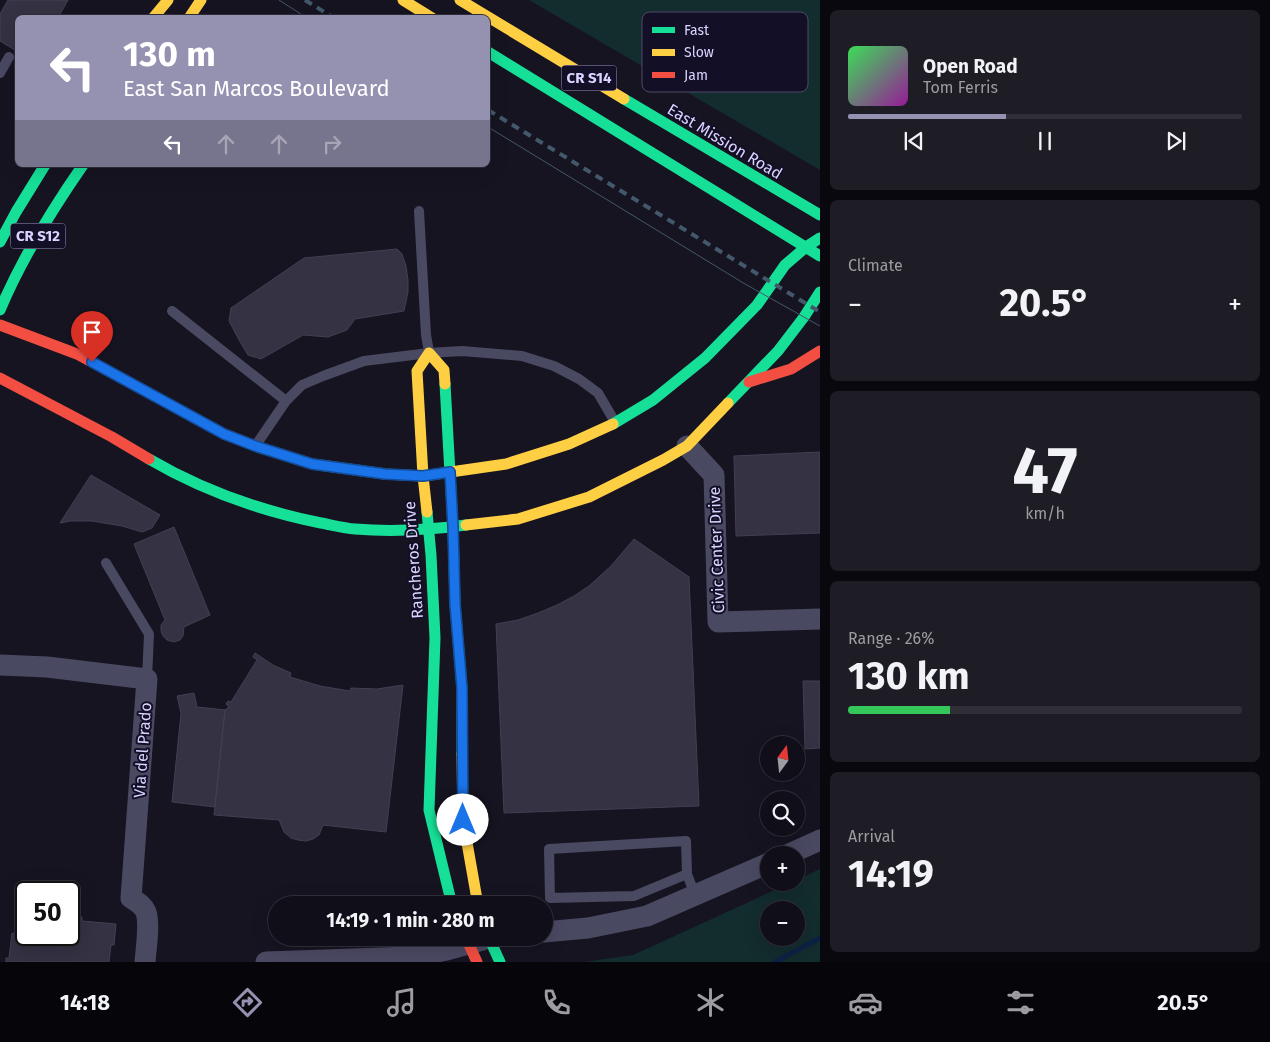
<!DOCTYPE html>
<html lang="en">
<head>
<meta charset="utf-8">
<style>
	:root { --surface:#100f19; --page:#1e1d26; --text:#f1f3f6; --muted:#9c9ca2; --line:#302f38; --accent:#9591b1 }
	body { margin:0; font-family:"Fira Sans",sans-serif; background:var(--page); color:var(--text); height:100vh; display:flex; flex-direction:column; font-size:19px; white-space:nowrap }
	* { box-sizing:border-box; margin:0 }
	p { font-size:16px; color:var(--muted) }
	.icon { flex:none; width:28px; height:28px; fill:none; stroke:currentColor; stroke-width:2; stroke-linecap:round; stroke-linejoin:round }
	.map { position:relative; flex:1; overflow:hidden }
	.details { display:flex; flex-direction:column; gap:10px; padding:10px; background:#09080e; width:450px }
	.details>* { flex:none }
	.guide { position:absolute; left:15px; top:15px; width:475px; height:152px; border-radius:8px; box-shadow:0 5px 20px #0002,0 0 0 1px var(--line); background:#9591b1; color:#fff; overflow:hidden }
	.needle { width:32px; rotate:15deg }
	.tools { position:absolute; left:760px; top:736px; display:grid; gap:10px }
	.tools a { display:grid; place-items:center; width:45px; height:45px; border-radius:50%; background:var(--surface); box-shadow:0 5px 20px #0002,0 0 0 1px var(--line); font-size:25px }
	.speed { position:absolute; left:15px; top:881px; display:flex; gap:10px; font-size:25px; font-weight:700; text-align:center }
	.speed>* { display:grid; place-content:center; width:65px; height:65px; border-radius:50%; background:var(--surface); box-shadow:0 5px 20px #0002,0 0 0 1px var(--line); line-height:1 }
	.speed .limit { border:2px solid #111; border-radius:8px; background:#fff; color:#111 }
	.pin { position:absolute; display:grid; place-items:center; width:42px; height:42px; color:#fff; margin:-51px -21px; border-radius:50% 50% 50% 0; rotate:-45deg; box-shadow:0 0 5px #0007 }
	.pin .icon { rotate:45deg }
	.me { position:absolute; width:55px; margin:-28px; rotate:0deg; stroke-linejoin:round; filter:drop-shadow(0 0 4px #0008) }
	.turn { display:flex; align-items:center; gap:18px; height:105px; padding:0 25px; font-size:22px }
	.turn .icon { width:65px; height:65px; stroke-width:2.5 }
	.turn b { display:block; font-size:35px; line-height:42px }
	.lanes { display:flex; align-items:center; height:48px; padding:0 25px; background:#0003; justify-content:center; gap:25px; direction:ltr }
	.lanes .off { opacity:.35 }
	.big { font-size:38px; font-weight:700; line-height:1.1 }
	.details .widget { flex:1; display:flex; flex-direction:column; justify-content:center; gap:8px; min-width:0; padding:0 18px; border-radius:8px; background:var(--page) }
	.details .dial { align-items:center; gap:0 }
	.dial b { font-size:65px; line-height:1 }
	.song { display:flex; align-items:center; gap:15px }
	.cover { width:60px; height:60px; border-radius:8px; background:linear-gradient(135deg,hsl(130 70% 55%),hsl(300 70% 35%)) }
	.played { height:5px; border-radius:2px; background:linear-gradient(90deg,var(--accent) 40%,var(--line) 40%) }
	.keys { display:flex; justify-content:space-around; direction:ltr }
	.heat { display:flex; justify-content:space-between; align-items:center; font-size:28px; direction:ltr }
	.charge { height:8px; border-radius:4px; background:linear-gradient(90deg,#34c759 26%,var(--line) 0) }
	.trip { position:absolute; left:268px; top:896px; width:285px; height:50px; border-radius:25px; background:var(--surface); box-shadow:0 5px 20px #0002,0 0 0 1px var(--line); font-weight:700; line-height:50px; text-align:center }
	.dock { display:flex; height:80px; justify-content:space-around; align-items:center; background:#06060a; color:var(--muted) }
	.dock .icon { width:35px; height:35px }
	.dock .active { color:var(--accent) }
	.dock b { font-size:22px; color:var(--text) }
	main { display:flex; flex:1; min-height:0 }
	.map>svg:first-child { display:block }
</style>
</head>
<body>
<main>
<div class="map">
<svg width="820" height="962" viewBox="0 0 820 962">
	<rect width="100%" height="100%" fill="#161421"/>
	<path fill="#132c2d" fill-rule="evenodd" d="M529 0H820V170Z
		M820 869V962H584L633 955 790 883 796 882V880ZM769 910H796V938H769Z"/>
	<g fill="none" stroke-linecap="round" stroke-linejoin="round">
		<path stroke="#0d2144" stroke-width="5" d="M775 962 820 938"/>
	</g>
	<path fill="#343243" stroke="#433f54" d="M8 0H68L58 18H18V52L0 41V14Z
		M397 249 402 254 406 266 408 280V292L404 311 355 319 347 330 328 337 303 335 261 359 248 355 239 340 229 321 231 308 304 258Z
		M820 452V533L736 536 734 456Z
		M91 475 160 515 152 528 142 532 122 526 92 521H70L60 523Z
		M174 527 210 615 184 627 183 636 180 640 174 642 167 640 163 636 161 631V625L165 620 134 544Z
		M634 539 689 577 699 806 504 813 496 624 518 620 538 613 557 605 574 596 589 586 611 566Z
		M255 653 273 665 291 673 290 677 320 686 350 691 351 688 377 689 403 685 386 832 323 825 319 835 313 839 306 841 298 840 291 838 284 832 279 820 214 815 225 710 229 707 226 704 228 701 231 702 257 660 253 657Z
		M803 681H820V748L805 749Z
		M194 693 197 707 225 710 215 807 172 802 181 713 177 696Z
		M17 916 26 917V935H69V916L82 917V921L116 924 114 945H111L109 962H6V958H9L12 933 15 934Z"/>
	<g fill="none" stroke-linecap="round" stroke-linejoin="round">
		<path stroke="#4a4962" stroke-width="10" d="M0 73 9 57
			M419 211 426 335 429 352
			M172 311 286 401
			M256 445 286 401 302 385 323 376 364 361 429 353 462 351 522 356 554 366 579 379 598 393 615 422
			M106 563 149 634 147 679
			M687 874 634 896 550 898 549 849 686 841 687 874 695 895"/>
		<path stroke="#4a4962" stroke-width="21" d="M687 446 714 475 718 622 820 619
			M0 665 47 667 147 679 131 898C137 902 143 905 146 912 150 925 146 948 145 962
			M787 855 820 840
			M544 932 588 928 647 916 769 863
			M266 962 410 957 447 950 483 940"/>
		<path stroke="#16e098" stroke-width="11" d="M488 52 820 256
			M624 99 820 215
			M0 242 16 212 45 165
			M0 310C22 258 51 211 83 165
			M445 384 453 527 455 604 462 688V754
			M728 403 778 351 804 317 820 292
			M613 424 653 400 705 358 757 305 785 265 806 247 820 238
			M149 459C202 490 261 511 321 523 332 525 344 528 355 529 392 532 429 530 466 525
			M427 512 431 555 435 638 429 810 452 905
			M489 938 500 962"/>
		<path stroke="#ffcf43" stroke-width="11" d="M403 0 432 18
			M460 0 624 99
			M153 18 168 0
			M189 18 201 0
			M258 447 312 464 385 474 423 476 506 464 569 444 613 424
			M427 512 423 476 417 371 429 353 444 370 445 384
			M466 525 518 519 589 497 663 460 687 446 728 403
			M462 754 463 820 478 905"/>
		<path stroke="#f24e42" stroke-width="11" d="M0 325 77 354 224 434 258 447
			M0 378 112 437 149 459
			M749 382 791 369 820 351
			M466 938 477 962"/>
		<path stroke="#43596b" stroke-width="1" d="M279 0 307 18
			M488 127 745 284 820 326"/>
		<path stroke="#43596b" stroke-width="4" stroke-dasharray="8 6" stroke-linecap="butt" d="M305 0 334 18
			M488 110 820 312"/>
	</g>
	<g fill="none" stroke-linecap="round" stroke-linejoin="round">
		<g stroke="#114b97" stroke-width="12">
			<path id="route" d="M92 362 224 434 255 446 312 464 385 474 423 476 450 472 453 527 455 604 462 688 463 820"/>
		</g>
		<use href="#route" stroke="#1a73e8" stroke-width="9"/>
	</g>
	<g text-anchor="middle" stroke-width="4" stroke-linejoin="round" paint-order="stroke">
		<g fill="#130f26" stroke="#9e99be" stroke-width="1">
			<rect x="561.5" y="65.5" width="55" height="25" rx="4"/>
			<rect x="10.5" y="223.5" width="55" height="25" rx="4"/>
		</g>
		<g font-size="15" font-weight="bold" fill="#d9d4ff">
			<text x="589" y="83">CR S14</text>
			<text x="38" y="241">CR S12</text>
		</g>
		<g font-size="16" fill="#d9d4ff" stroke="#130f26">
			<text transform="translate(725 141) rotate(31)" y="6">East Mission Road</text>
			<text transform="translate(716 550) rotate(-92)" y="6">Civic Center Drive</text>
			<text transform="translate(413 560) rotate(-94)" y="6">Rancheros Drive</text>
			<text transform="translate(142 750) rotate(-86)" y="6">Via del Prado</text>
		</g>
	</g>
	<rect x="642" y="12" width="166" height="80" rx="8" fill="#130f26" stroke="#4e4a67" stroke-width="1"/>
	<rect x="652" y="27" width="23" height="6" fill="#16e098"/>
	<rect x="652" y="49" width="23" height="7" fill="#ffcf43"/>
	<rect x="652" y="72" width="23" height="6" fill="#f24e42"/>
	<g font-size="14" fill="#d9d4ff">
		<text x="684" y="35">Fast</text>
		<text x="684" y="57">Slow</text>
		<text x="684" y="80">Jam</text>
	</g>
</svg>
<div class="tools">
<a><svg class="needle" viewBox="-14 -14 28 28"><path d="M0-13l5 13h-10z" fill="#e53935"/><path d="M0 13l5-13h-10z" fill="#9c9ca2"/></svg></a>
<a><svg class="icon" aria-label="search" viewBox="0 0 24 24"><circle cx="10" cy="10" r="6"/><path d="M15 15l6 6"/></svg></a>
<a>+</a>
<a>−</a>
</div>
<div class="speed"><div class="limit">50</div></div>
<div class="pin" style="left:92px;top:362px;background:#d93025"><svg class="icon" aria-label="arrive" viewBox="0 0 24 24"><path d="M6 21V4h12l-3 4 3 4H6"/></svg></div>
<svg class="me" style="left:463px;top:820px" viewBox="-20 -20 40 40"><circle r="19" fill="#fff"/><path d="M0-13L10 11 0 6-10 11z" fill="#1a73e8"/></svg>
<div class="trip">14:19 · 1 min · 280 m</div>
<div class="guide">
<div class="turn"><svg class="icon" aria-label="left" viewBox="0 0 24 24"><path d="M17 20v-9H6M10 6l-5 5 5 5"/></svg><div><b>130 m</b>East San Marcos Boulevard</div></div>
<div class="lanes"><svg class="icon" aria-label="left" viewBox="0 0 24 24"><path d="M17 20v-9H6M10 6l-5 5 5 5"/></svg><svg class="icon off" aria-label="ahead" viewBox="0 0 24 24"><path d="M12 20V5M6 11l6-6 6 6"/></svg><svg class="icon off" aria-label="ahead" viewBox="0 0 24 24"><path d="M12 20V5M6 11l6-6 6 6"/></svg><svg class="icon off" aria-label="right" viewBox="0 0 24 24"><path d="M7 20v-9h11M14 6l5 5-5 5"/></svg></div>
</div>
</div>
<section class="details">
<div class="widget">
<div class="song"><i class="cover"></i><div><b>Open Road</b><p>Tom Ferris</p></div></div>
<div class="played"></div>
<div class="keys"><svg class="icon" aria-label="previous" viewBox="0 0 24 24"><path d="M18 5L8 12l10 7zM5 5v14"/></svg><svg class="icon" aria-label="pause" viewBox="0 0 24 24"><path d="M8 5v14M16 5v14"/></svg><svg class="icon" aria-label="next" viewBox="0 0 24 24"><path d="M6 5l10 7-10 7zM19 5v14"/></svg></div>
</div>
<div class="widget"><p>Climate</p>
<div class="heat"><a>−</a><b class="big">20.5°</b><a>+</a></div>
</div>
<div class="widget dial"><b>47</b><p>km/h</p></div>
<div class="widget"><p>Range · 26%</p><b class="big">130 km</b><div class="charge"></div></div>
<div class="widget"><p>Arrival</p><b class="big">14:19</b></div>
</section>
</main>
<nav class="dock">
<b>14:18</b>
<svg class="icon active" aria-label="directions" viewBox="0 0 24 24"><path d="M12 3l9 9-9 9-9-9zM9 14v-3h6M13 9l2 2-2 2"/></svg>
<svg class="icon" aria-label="music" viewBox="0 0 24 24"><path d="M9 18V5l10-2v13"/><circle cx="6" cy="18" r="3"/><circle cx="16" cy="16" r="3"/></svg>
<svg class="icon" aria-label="phone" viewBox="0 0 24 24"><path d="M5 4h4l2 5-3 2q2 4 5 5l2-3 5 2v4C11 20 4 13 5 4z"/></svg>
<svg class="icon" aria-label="climate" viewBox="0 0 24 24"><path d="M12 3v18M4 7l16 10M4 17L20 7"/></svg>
<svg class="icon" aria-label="car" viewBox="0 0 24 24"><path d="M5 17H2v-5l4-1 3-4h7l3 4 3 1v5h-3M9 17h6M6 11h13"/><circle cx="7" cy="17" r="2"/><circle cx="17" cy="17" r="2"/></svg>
<svg class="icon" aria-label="filters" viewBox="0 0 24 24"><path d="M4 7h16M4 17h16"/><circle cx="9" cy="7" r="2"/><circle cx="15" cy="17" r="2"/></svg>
<b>20.5°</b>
</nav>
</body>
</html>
